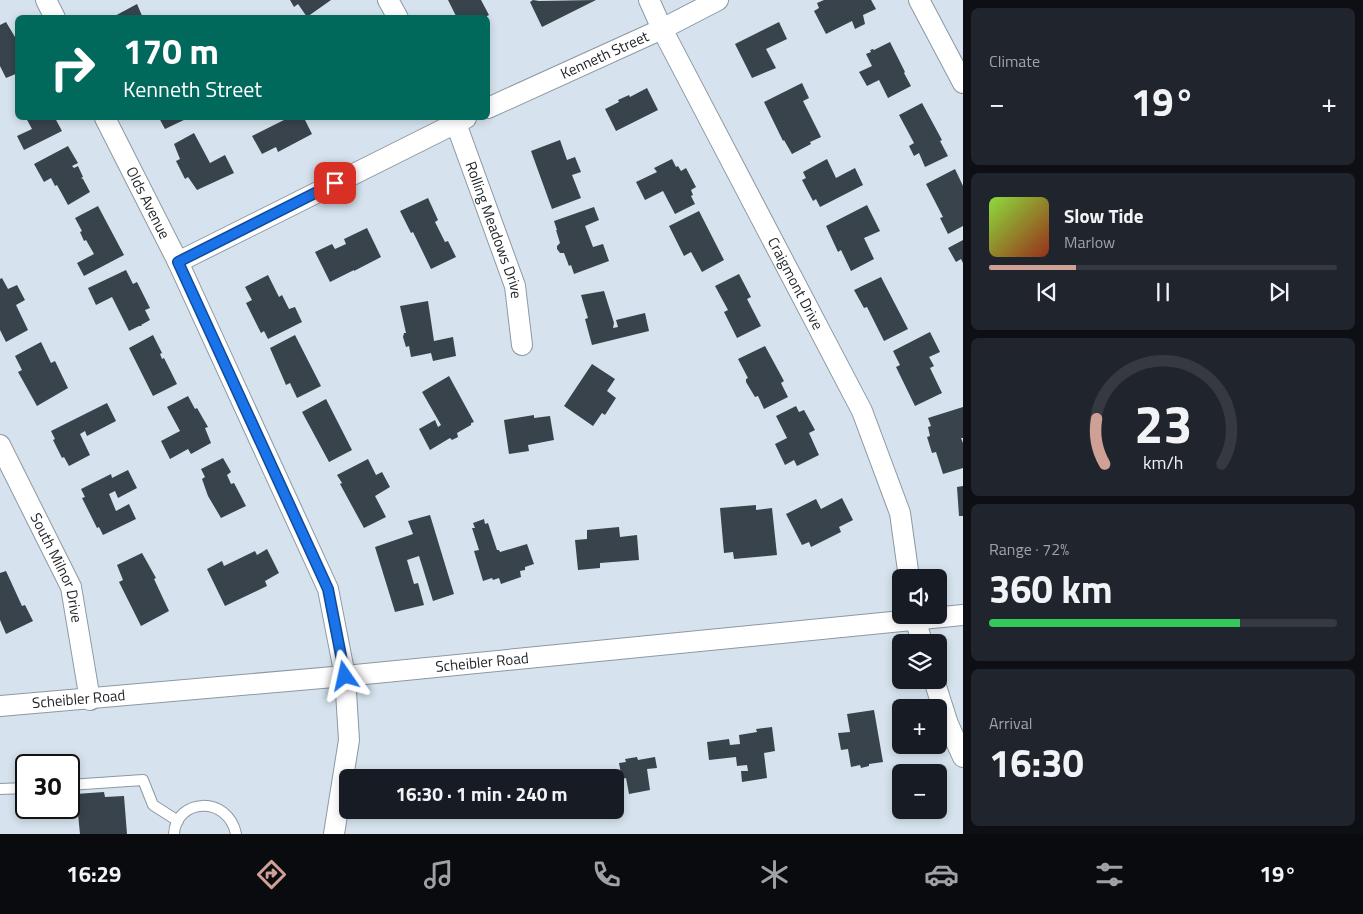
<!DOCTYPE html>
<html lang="en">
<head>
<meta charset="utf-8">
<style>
	:root { --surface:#171b24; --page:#20242c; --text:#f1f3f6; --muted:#9ea1a6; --line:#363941; --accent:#cea096 }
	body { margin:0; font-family:"Titillium Web",sans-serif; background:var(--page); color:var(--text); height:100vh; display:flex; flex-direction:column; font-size:19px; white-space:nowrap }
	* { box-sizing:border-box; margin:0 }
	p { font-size:16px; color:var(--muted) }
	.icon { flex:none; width:28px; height:28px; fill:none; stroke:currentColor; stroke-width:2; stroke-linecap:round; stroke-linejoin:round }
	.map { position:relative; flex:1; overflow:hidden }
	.details { display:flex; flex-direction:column; gap:8px; padding:8px; background:#0d0f14; width:400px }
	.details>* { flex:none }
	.banner { position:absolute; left:15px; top:15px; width:475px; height:105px; border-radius:8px; box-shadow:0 2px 8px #0003; background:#00695c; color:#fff; overflow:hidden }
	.tools { position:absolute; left:892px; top:569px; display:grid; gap:10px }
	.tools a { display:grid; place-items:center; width:55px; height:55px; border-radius:8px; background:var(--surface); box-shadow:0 2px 8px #0003; font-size:25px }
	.speed { position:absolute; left:15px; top:754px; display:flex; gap:10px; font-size:25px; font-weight:700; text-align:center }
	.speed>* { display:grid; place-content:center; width:65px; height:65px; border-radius:50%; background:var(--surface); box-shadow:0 2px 8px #0003; line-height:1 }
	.speed .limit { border:2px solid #111; border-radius:8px; background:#fff; color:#111 }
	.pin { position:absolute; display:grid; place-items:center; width:42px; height:42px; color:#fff; margin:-21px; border-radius:10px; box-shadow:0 2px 8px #0006 }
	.me { position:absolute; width:55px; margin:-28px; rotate:349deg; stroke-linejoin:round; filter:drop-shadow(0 0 4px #0008) }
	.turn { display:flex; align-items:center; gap:18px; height:105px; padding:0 25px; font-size:22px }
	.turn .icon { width:65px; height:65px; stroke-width:2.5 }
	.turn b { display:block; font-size:35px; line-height:42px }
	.big { font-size:38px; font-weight:700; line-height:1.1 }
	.details .card { flex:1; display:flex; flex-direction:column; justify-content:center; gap:8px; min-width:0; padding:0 18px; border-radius:8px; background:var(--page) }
	.details .dial { align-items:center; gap:0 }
	.dial svg { height:130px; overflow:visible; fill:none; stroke:var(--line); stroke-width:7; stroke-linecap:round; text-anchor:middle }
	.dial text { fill:var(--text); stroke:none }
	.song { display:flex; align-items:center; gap:15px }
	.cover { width:60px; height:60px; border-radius:8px; background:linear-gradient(135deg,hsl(90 70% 55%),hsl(10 70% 35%)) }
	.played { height:5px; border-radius:2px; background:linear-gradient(90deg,var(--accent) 25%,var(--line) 25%) }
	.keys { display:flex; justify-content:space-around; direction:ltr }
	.heat { display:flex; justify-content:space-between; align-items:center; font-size:28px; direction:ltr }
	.charge { height:8px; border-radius:4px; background:linear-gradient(90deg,#34c759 72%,var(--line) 0) }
	.trip { position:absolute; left:339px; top:769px; width:285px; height:50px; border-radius:8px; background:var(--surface); box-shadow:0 2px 8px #0003; font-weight:700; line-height:50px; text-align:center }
	.menu { display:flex; height:80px; justify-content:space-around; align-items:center; background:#090b0e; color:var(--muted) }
	.menu .icon { width:35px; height:35px }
	.menu .current { color:var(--accent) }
	.menu b { font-size:22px; color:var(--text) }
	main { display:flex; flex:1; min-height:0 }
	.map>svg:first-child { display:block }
</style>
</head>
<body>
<main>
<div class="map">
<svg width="963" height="834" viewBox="0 0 963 834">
	<rect width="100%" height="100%" fill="#d6e3ee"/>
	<path fill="#38434c" d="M290 0H331L307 17 298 4 294 7Z
		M448 0H481L489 15 487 16V18H457Z
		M533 0 539 1 596 0 542 27 530 2Z
		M824 0H871L876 9 863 15 865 24 855 29 852 21 826 34 814 11 819 8 817 3Z
		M137 4 143 18H111Z
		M6 22 18 42V73L6 78 0 66V25Z
		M779 22 787 39 766 49 776 68 752 78 735 44Z
		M890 42 905 72 904 73 911 86 888 98 879 80 867 86 859 72 872 66 866 54 871 52 870 50 873 49 874 50Z
		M802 83 809 98 803 101 821 137 810 142 811 144 792 154 784 140 783 141 764 102Z
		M647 88 658 110 616 131 605 109 619 102 618 100 629 95 630 97Z
		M922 103 942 140 940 141 948 156 925 167 919 153 914 156 909 146 914 143 899 115Z
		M26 118H55L62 131 24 150 17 136 32 129Z
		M159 118H188L165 129Z
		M288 118H304L312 134 278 152 276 147 262 154 252 136Z
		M194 133 210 163 225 155 234 173 197 190 188 177 185 179 176 161 180 159 174 144Z
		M560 140 567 160 575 157 581 172 572 175 581 198 552 209 531 151Z
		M68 146 78 163 72 166 74 168 78 166 83 177 81 178 83 179 90 192 68 205 57 185 55 186 51 178 44 182 34 164Z
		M672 159 676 167 678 166 681 171 686 168 696 187 691 190 693 195 691 196 695 204 675 214 663 191 645 200 636 182 657 172 654 168Z
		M827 159 836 178 855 168 863 185 820 207 816 199 813 201 802 180 806 178 803 172Z
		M955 169 963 186V226L948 234 940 218 943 217 926 184Z
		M428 198 438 220 435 222 445 242 448 241 456 257 431 269 413 232 411 233 400 211Z
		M867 205 880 231 864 238 874 259 851 271 841 250 838 252 826 226Z
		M98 206 124 255 84 276 77 263 94 254 86 240 84 241 80 232 82 231 75 218Z
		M594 207 599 220 585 226 593 247 603 244 609 261 574 274 571 265 569 266 564 253H560L557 249V246L560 243 556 230H557L554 221Z
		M699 211 724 260 702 272 691 252 684 256 669 226Z
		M367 228 381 257 354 271V270L330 282 315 252 332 244 335 249 346 244 344 239Z
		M963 240V263L961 259 956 262 948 248Z
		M126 270 133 284 137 282 150 308 145 310 150 320 141 325 142 326H139L129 331 112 297 96 305 88 288Z
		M739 274 751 297 747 299 761 326 737 338 724 312 728 310 715 286Z
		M268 275 279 297 282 295 289 309 295 307 302 322 268 339 264 331 261 333 246 303 252 300 245 287Z
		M881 277 908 329 884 341 867 307 864 308 854 290Z
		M2 278 8 289 17 285 25 300 16 305 28 330 6 342 0 330V279Z
		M604 291 614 323 613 328 618 327 616 320 645 313 649 331 592 345 585 319 588 318 581 295Z
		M428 301 434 341 453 337 456 356 433 361 431 353 411 357 409 346 406 347 403 337 404 333H406L400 306Z
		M930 332 940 352 929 357 934 366 930 368 942 393 915 406 896 367 900 365 893 351Z
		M153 335 162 353 160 354 162 359 164 358 177 384 153 396 129 348Z
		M295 335 321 386 297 398 290 383 286 385 270 348Z
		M41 342 51 363 55 361 68 388 37 406 18 372 22 370 15 356Z
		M765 346 784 381 781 383 788 397 764 409 758 396 755 397 746 382V379L748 378 738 359Z
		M592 364 615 379 607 391 616 398 605 415 602 413 593 426 564 406Z
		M449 376 474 422 471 423V425L457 433 458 437 452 440 450 438 430 450 419 429 435 420 438 427 441 425 422 392Z
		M188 396 195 409 197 408 208 427 205 428 211 443 191 454 188 449 170 459 161 441 180 431 167 407Z
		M326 399 352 450 329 462 302 412Z
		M107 403 116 421 87 436 85 431 80 434 90 455 69 466 64 457 62 458 53 440 55 439 51 431Z
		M796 406 799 412 804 410 815 430 809 433 819 455 797 466 794 460 785 465 775 444 787 438 776 416Z
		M963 407V438H961L963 443V468L943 474 936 452 932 453 927 437 930 436 928 427 931 426 928 418Z
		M534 415V418L550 416 554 440 528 445 529 451 509 454 504 420Z
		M223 458 231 472 227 475 231 484 234 483 246 506 221 518 208 496 202 479 205 477 201 469Z
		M368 459 376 475 382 472 390 487 375 496 386 517 364 528 340 484 342 483 337 475Z
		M128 470 137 488 118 498 115 491 109 494 116 511 129 504 136 519 103 535 99 527 97 528 82 498 85 497 81 489 111 474 112 478Z
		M963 486V516H959L957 487Z
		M842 498 853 520 839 527 841 532 811 547 809 542 802 545 786 514 816 499 821 509Z
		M756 505V510L772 508 777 555 734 559 733 552 724 553 720 508Z
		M430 515 454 594 433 601 419 556 407 560 414 584 418 583 424 605 395 612 375 547 413 534 408 521Z
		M484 519 485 524 488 523 497 550H499L500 552 527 544 534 564 525 567V570L520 571 521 577 501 584 499 578 493 580 492 578 483 581 474 551 479 550 472 528H475L473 523Z
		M619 527 620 537 637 535 639 560 600 563V568L578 570 575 540 587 539V530Z
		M267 549 279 573 265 581 267 586 225 606 207 569 222 561 224 566 255 551 257 555Z
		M142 553 156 578 154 579 169 611 141 626 119 582 123 580 117 565Z
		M6 571 22 606 25 605 33 621 6 634 0 620V573Z
		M874 710 883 762 869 764V766L861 768 860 765 851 767 848 749 841 750 838 733 850 732 847 714Z
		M772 727 775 751 764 753 767 778 742 782 741 771H748L747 765 737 766 736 757 709 760 707 742 729 739 730 745 740 744 739 735 757 732 756 729Z
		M637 757 638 760 655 757 657 768 647 769 650 790 629 794 626 778 622 779 619 763 626 762 625 759Z
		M104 792 105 797 124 796 127 834H80L76 794Z"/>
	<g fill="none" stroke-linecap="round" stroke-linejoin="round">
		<g stroke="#8c98a2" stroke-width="12">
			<path id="service" d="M69 785 143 780 153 805 178 821
				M0 789 26 788
				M174 834C176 798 228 795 236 834"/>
		</g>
		<g stroke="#8c98a2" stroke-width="22">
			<g id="minor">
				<path d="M46 0 55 18"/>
				<path d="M388 0 398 18"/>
				<path id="s1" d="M649 0 662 29 862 411 900 513 909 578"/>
				<path d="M919 0 963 83"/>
				<path id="s2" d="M488 108 662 29 718 0"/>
				<path id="s3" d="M105 118 178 262 328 589 345 676 349 740 334 834"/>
				<path id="s4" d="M454 118 515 286 522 345"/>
				<path d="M178 262 466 118"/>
				<path id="s5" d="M0 445 71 587 90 700"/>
				<path d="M914 615 922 642"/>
				<path d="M934 680 948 724 963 757"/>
				<path id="s6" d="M0 706 345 676 963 615"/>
			</g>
		</g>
		<use href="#service" stroke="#fff" stroke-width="10"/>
		<use href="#minor" stroke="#fff" stroke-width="20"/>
	</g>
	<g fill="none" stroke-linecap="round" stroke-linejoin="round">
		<g stroke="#114b97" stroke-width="12">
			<path id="route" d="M335 183 178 262 328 589 345 676"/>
		</g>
		<use href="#route" stroke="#1a73e8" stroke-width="9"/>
	</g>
	<g text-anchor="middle" stroke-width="5" stroke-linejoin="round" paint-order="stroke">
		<g font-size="15" fill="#1e2227" stroke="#e3f0fc">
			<text dy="5" stroke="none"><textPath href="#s2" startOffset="128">Kenneth Street</textPath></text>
			<text dy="5" stroke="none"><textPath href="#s3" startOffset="95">Olds Avenue</textPath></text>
			<text dy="5" stroke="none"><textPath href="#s4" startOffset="119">Rolling Meadows Drive</textPath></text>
			<text dy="5" stroke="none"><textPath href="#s1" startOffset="319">Craigmont Drive</textPath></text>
			<text dy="5" stroke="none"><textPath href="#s5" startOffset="136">South Milnor Drive</textPath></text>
			<text dy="5" stroke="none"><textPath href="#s6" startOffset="484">Scheibler Road</textPath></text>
			<text dy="5" stroke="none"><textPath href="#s6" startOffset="79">Scheibler Road</textPath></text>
		</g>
	</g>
</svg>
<div class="tools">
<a><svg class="icon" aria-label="sound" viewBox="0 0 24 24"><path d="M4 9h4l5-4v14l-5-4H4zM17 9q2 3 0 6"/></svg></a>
<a><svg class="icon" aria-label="layers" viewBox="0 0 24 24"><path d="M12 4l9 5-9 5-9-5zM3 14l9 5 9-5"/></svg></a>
<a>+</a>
<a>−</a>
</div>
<div class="speed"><div class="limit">30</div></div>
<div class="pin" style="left:335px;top:183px;background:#d93025"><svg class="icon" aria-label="arrive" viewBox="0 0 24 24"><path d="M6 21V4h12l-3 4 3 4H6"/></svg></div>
<svg class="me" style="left:345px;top:676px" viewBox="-20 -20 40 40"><path d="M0-17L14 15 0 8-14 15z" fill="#1a73e8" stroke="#fff" stroke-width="4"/></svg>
<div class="trip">16:30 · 1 min · 240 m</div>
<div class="banner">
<div class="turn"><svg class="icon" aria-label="right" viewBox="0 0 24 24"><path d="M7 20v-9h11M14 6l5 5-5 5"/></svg><div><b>170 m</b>Kenneth Street</div></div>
</div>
</div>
<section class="details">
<div class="card"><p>Climate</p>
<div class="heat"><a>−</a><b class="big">19°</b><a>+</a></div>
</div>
<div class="card">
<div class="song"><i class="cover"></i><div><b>Slow Tide</b><p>Marlow</p></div></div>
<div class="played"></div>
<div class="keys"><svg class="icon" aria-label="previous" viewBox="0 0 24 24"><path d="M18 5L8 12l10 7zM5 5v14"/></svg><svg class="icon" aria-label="pause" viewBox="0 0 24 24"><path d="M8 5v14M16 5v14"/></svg><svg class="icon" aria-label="next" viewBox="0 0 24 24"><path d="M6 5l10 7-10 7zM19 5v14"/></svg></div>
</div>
<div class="card dial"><svg viewBox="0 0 100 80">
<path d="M14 69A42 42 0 1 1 86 69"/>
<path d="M14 69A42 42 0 0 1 9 41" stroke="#cea096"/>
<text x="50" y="56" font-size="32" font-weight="700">23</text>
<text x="50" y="72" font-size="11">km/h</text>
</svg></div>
<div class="card"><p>Range · 72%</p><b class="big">360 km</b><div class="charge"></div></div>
<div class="card"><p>Arrival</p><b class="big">16:30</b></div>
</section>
</main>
<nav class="menu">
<b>16:29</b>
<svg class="icon current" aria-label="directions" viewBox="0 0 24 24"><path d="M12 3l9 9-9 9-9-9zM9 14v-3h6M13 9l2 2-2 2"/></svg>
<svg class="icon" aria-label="music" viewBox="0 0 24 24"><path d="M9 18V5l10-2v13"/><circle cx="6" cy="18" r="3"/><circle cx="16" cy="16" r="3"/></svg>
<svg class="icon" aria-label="phone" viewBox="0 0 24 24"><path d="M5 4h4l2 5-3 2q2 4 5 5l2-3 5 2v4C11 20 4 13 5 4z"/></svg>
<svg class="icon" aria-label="climate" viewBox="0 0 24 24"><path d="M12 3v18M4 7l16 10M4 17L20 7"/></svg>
<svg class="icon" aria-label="car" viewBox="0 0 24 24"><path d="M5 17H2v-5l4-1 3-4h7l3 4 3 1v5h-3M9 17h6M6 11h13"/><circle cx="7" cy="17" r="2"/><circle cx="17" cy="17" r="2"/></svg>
<svg class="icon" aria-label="filters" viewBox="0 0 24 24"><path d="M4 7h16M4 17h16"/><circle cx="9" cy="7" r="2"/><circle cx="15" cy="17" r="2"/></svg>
<b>19°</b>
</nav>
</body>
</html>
